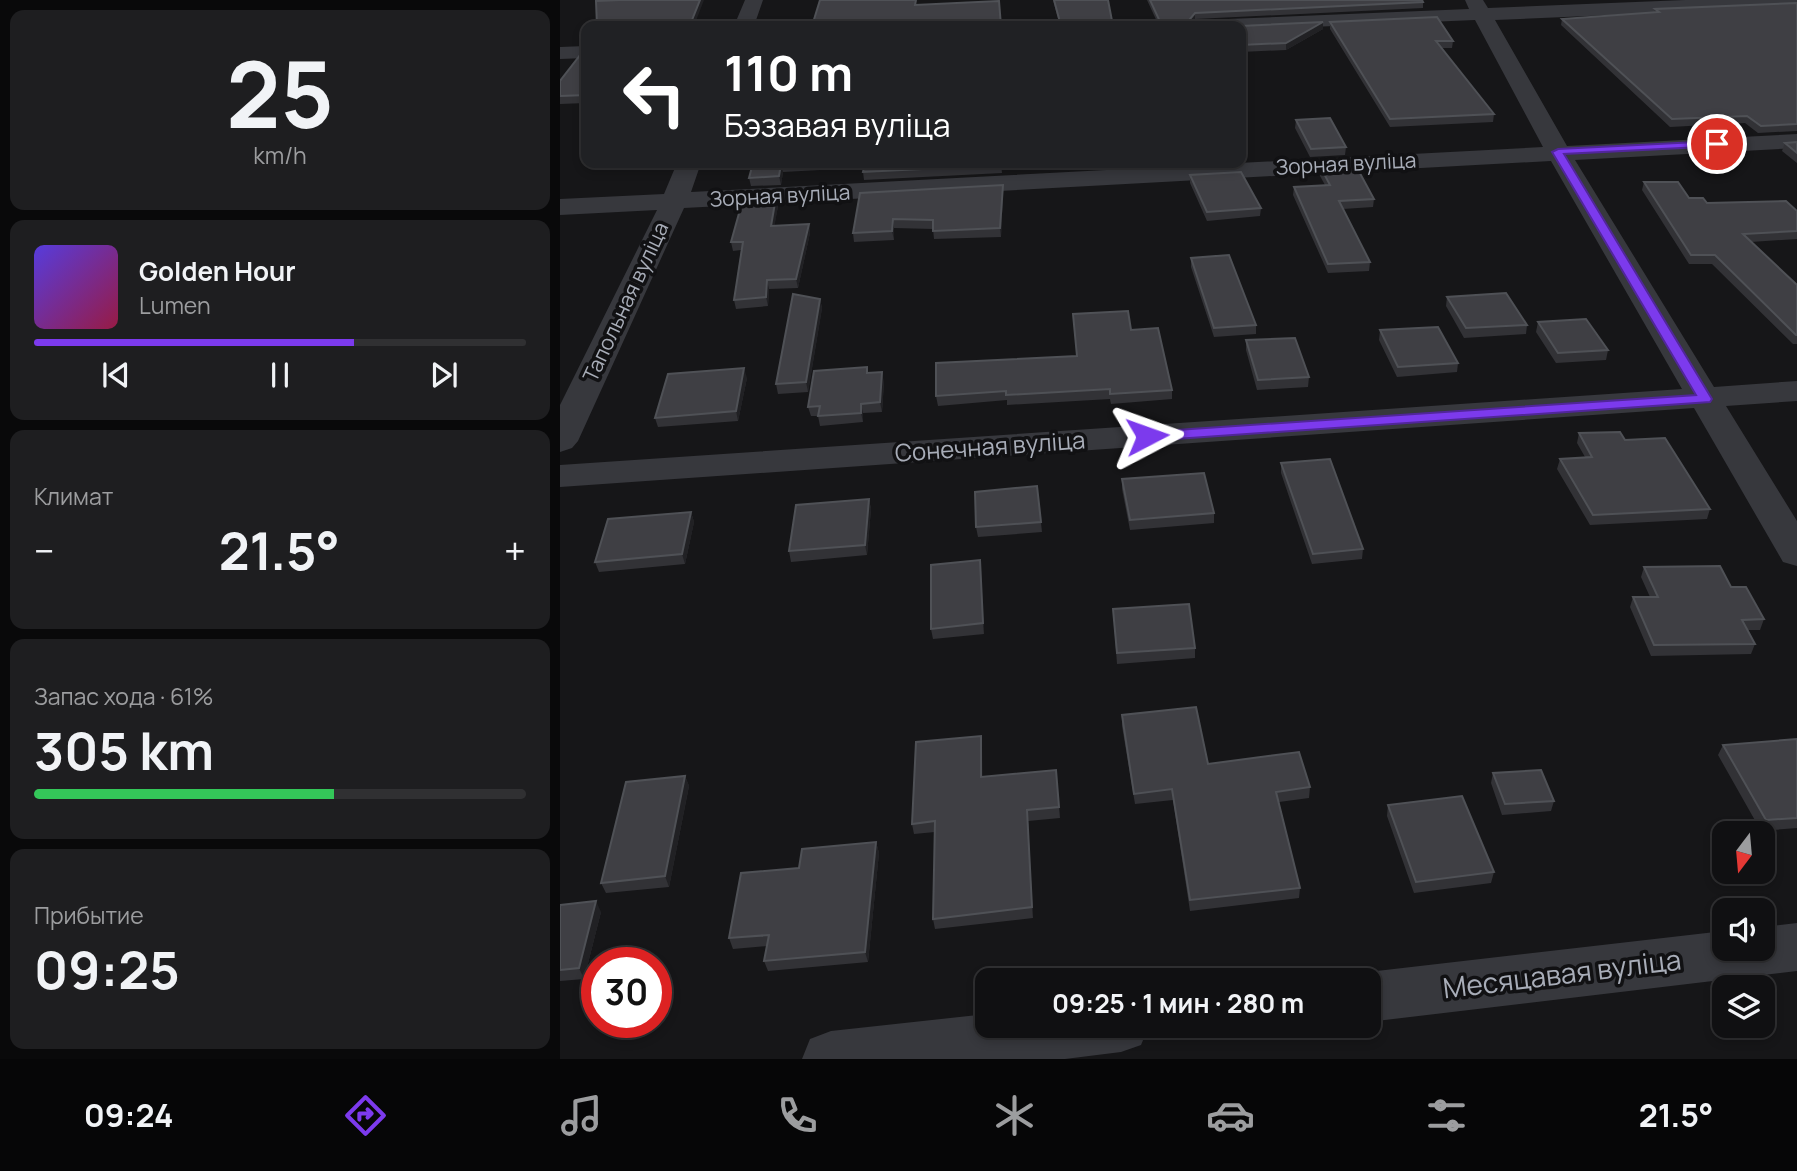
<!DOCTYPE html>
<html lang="ru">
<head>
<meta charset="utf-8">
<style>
	:root { --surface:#101012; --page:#1e1e20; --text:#f1f3f6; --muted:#9c9d9f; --line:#303032; --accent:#7c3aed }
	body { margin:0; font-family:Manrope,sans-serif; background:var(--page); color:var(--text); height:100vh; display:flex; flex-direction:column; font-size:26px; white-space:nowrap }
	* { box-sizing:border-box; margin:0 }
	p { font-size:23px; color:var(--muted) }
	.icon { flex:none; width:38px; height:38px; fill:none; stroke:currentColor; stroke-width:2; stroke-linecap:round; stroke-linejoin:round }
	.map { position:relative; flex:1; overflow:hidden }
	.panel { display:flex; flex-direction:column; gap:10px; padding:10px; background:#09090a; width:560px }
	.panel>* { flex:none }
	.banner { position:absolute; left:21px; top:21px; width:665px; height:147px; border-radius:14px; box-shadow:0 4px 10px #0003,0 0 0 2px var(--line); background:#202124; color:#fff; overflow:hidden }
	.needle { width:46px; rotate:196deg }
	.tools { position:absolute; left:1152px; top:821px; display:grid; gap:14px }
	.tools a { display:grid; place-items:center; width:63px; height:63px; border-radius:14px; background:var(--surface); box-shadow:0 4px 10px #0003,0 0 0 2px var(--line); font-size:35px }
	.speed { position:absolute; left:21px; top:947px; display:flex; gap:14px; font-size:35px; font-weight:700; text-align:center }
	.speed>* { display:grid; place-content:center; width:91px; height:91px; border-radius:50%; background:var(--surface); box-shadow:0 4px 10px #0003,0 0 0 2px var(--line); line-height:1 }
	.speed .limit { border:10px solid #d22; background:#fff; color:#111 }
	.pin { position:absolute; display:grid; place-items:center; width:60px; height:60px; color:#fff; margin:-30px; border:4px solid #fff; border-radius:50%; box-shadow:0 2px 7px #0007 }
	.me { position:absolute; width:77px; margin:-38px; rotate:86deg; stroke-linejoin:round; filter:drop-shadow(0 0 5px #0008) }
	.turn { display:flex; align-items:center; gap:24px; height:147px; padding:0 28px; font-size:32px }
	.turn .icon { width:91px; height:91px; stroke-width:2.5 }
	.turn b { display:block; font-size:49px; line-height:60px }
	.big { font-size:52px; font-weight:700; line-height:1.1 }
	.panel .tile { flex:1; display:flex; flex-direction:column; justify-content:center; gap:10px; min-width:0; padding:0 24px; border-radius:14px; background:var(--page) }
	.panel .dial { align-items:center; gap:0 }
	.dial b { font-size:91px; line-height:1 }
	.song { display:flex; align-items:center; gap:21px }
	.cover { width:84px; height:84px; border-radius:10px; background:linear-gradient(135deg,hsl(250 70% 55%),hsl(340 70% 35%)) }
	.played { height:7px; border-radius:4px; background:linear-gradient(90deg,var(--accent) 65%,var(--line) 65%) }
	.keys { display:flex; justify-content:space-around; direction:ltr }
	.heat { display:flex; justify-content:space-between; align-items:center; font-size:38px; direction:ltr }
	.charge { height:10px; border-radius:5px; background:linear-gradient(90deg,#34c759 61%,var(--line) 0) }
	.trip { position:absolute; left:415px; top:968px; width:406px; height:70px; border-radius:14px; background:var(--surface); box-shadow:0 4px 10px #0003,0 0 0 2px var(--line); font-weight:700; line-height:70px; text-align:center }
	.menu { display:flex; height:112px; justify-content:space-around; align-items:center; background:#060607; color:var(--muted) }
	.menu .icon { width:49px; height:49px }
	.menu .selected { color:var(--accent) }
	.menu b { font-size:32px; color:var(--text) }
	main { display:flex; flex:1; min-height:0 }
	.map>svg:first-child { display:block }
</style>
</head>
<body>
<main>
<section class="panel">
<div class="tile dial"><b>25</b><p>km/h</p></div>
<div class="tile">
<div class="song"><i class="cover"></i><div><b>Golden Hour</b><p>Lumen</p></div></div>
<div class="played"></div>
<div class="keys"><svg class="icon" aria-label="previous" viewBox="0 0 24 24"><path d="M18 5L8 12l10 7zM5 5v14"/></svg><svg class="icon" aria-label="pause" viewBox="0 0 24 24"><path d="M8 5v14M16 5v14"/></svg><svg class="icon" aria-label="next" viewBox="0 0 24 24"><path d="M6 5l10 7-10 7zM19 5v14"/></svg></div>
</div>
<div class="tile"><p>Климат</p>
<div class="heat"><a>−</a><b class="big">21.5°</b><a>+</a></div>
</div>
<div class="tile"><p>Запас хода · 61%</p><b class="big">305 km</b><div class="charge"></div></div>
<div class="tile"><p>Прибытие</p><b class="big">09:25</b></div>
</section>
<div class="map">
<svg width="1237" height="1059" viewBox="0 0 1237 1059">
	<rect width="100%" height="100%" fill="#161618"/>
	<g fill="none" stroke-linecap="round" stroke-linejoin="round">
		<path fill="#37383d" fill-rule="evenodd" d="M185 0H203L194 26H174Z
			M905 0H923L928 8 1125 0H1237V7L935 20 1007 146 1237 134V148L1015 160 1154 387 1237 381V401L1166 406 1237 521V566L1223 562 1134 408 0 487V465L1122 389 991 161 124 208 18 441 12 448 0 452V405L97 210 0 215V199L104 194 117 163H141L131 192 983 147 915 20 681 30V26H633L636 22 643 20 909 9Z
			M26 46V58L0 59V47Z
			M1237 923V971L808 1022V980H788L808 972 1164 931V948H1202V927Z
			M427 1014V1026H589L581 1045 561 1052 505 1059H242L250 1039 271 1031Z"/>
	</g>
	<path fill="#323236" d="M493 0H548L553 26H500Z
		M587 0H862L863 2V8L635 19 634 22 681 26 763 29 726 50 681 52V26H599Z
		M1237 3V131L1198 133 1185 123 1110 127 1001 25 1002 19 1094 12 1095 9Z
		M770 22 893 41 892 48H881L934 114 933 122 830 127 770 29Z
		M26 50V103L0 104V81L26 53Z
		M736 120 786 147 785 155 750 157 735 128Z
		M1237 142V163L1222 151 1225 143Z
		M193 163H297V168L223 172 221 185 191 186 189 178Z
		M441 163 442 173 304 180 303 172Z
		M761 168 814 199 813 207 783 209 810 262 809 271 768 273 733 195 734 187 765 185 760 176Z
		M630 175 701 208 700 216 647 221 630 183Z
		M1084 182 1147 203 1237 211V239L1191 242 1237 285V344H1233L1152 264H1129L1082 190Z
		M443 185V193L441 237 374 239 373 229 334 228V240L294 242 293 233 300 193Z
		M216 197 218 206 214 226 249 224 250 233 238 288 209 289 208 306 176 309 174 300 181 250 173 251 171 242Z
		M631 258 696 325V334L654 337 631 267Z
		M887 297 967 325 966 334 904 338 886 306Z
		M260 299 262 308 248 392 218 394 216 384Z
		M978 322 1048 350 1046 360 996 363 976 332Z
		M571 330 612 390V399L551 404 550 399 447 405V400L378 406 376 396 517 356Z
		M820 330 898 363 897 372 837 377 819 340Z
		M686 340 749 377 748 387 697 390 686 350Z
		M308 373 324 382 322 412 303 413V422L260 426 258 416H251L248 407Z
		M187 378 178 421 98 427 95 418Z
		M1019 433 1065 440 1150 509 1147 519 1030 525 997 469 1000 459 1025 457 1017 443Z
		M721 463 803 549 802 559 752 564 721 473Z
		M562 479 654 513V523L570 530 562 489Z
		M477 486 482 532 418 537 416 527Z
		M309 499 311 509 307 555 231 562 229 551Z
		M131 512 134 522 125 564 39 572 35 562Z
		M420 560 424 634 373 639 371 629Z
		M1084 567 1204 619 1200 630H1188L1195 644 1191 654 1091 656 1070 607 1073 597H1090L1081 577Z
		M553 609 635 648V658L557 664Z
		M562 715 648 764 750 787 749 798 719 802 740 888 739 898 630 911 613 800 575 804 562 726Z
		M421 736 422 747V777L496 770 500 818 468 821 473 918 375 929 373 919 375 832 354 834 352 824Z
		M1237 739V828L1201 831 1158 755 1163 745Z
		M933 773 994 801 991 811 942 815 931 783Z
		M125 776 129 786 109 887 46 893 41 883Z
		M828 805 934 872 931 883 854 893 827 816Z
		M316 842 319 853 308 962 208 971 204 961 207 946 173 949 169 938 239 868Z
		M0 905 41 912 24 979 0 981Z"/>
	<path fill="#212124" d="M140 0H144L134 26H131Z
		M635 13V19L630 26V19Z
		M763 22V29L726 50V43Z
		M221 164 223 172 221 185 219 176Z
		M443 185V193L441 237 440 228Z
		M216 197 218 206 213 235 211 226Z
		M333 219 334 228V240L332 231Z
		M249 224 250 233 238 288 236 279Z
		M207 280 209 289 208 306 206 297Z
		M260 299 262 308 248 392 246 382Z
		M184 368 187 378 178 421 176 411Z
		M322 372 324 382 322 412 320 402Z
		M301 404 303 413V422L301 413Z
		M309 499 311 509 307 555 305 545Z
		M131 512 134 522 125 564 122 554Z
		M420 560 421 570 424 634 423 623Z
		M421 736 422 747 423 788 421 777Z
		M125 776 129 786 109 887 105 876Z
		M467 810 468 821 473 918 472 907Z
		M316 842 319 853 308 962 305 952Z
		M36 901 41 912 24 979 19 968Z"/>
	<path fill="#3f3f44" stroke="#4f5156" stroke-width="2" d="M60 0H140L130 25 116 26H37L36 1Z
		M260 0H356L355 5 439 1 441 26H252Z
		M494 0H548L553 26H501Z
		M590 0H862L863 2 635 13 630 19 633 22H679L681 26 763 22 726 43 681 45V26H602Z
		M1237 3V124L1201 126 1187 116 1112 119 1002 19 1099 12 1095 9Z
		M877 17 893 41H876L934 114 830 119 770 22Z
		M26 50V95L0 96V81L21 54 26 53Z
		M770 118 786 147 751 149 736 120Z
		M1237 142V153L1225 143Z
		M193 163H236L221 164 219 176 189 178Z
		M305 163H441L442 165 303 172Z
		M796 166 814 199 779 201 810 262 768 264 734 187 770 185 761 168Z
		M681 172 701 208 647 212 630 175Z
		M1084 182H1118L1129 198H1143L1147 203 1226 201 1237 211V231L1183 234 1237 285V335H1236L1155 255H1131Z
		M443 185 440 228 373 231V220L333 219 332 231 293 233 300 193Z
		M216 197 211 226 249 224 236 279 207 280 206 297 174 300 183 242H171L183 199Z
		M669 255 696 325 654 328 631 258Z
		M946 293 967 325 906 328 887 297Z
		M233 294 260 299 246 382 216 384Z
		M568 311 571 330 598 328 612 390 550 394V389L446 395V391L376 396V363L517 356 513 314Z
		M1026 319 1048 350 998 353 978 322Z
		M878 327 898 363 838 367 820 330Z
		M735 338 749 377 698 380 686 340Z
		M307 367V373L322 372 320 402 301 404V413L258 416 260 406 248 407 254 371Z
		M184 368 176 411 95 418 108 374Z
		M1060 432 1065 440 1105 438 1150 509 1033 515 1000 459 1032 457 1019 433Z
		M770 459 803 549 753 554 721 463Z
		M644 473 654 513 570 520 562 479Z
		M477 486 481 522 416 527 415 492Z
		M309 499 305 545 229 551 236 505Z
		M131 512 122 554 35 562 48 519Z
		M420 560 423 623 371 629V565Z
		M1160 566 1171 587H1186L1204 619 1182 620 1195 644 1094 645 1073 597H1098L1084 567Z
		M629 604 635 648 557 653 553 609Z
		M636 707 648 764 739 752 750 787 716 792 740 888 630 900 612 789 574 794 562 715Z
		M421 736V777L496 770 499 807 467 810 472 907 373 919 375 821 352 824 356 742Z
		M1237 739V818L1206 820 1163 745Z
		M981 770 994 801 945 804 933 773Z
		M125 776 105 876 41 883 66 782Z
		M902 796 934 872 856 882 828 805Z
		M316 842 305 952 204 961 209 935 169 938 181 873 239 868 242 849Z
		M36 901 19 968 0 970V905Z"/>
	<path fill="#7c3aed" stroke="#51269a" stroke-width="2" d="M1157 141 1161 142V146L1004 154 1152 399 1150 402 587 441 579 436 587 432 1136 395 992 152 998 149Z"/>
	<g text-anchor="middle" stroke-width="7" stroke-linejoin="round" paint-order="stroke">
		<g font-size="21" fill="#a8adb8" stroke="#111113">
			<text transform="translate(786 164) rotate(-3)" y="7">Зорная вуліца</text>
			<text transform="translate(220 196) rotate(-3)" y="7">Зорная вуліца</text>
			<text transform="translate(66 302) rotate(-65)" y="7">Тапольная вуліца</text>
		</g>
		<g font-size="24" fill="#a8adb8" stroke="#111113">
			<text transform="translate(430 447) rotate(-4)" y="8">Сонечная вуліца</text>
		</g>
		<g font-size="28" fill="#a8adb8" stroke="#111113">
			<text transform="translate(1002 974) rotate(-7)" y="10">Месяцавая вуліца</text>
		</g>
	</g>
</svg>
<div class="tools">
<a><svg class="needle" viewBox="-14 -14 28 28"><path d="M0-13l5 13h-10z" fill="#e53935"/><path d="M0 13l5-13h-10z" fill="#9c9d9f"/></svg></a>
<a><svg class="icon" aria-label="sound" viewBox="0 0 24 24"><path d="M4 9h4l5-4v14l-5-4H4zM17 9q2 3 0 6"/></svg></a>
<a><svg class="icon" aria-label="layers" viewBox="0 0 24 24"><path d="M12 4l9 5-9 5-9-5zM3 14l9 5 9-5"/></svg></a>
</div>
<div class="speed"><div class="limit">30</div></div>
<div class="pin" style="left:1157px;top:144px;background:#d93025"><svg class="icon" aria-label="arrive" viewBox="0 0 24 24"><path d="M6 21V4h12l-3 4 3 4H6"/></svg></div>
<svg class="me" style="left:587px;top:436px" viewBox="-20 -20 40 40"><path d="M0-17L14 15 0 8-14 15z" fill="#7c3aed" stroke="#fff" stroke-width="4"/></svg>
<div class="trip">09:25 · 1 мин · 280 m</div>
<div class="banner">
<div class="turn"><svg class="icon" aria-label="left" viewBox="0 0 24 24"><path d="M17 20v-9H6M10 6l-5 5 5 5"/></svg><div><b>110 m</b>Бэзавая вуліца</div></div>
</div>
</div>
</main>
<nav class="menu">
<b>09:24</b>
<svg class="icon selected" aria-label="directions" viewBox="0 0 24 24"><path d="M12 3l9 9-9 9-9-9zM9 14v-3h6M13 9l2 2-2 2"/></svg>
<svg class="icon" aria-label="music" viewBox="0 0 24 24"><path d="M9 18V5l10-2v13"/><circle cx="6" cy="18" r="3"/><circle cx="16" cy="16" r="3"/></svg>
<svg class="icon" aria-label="phone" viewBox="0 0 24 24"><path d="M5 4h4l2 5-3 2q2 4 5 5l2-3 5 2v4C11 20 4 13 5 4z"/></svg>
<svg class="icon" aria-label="climate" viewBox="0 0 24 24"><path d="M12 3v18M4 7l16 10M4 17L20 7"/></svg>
<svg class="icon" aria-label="car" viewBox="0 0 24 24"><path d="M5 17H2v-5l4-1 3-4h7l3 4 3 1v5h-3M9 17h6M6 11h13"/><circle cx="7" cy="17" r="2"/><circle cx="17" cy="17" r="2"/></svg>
<svg class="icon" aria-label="filters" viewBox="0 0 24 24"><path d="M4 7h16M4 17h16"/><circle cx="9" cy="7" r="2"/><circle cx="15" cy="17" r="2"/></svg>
<b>21.5°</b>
</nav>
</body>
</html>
